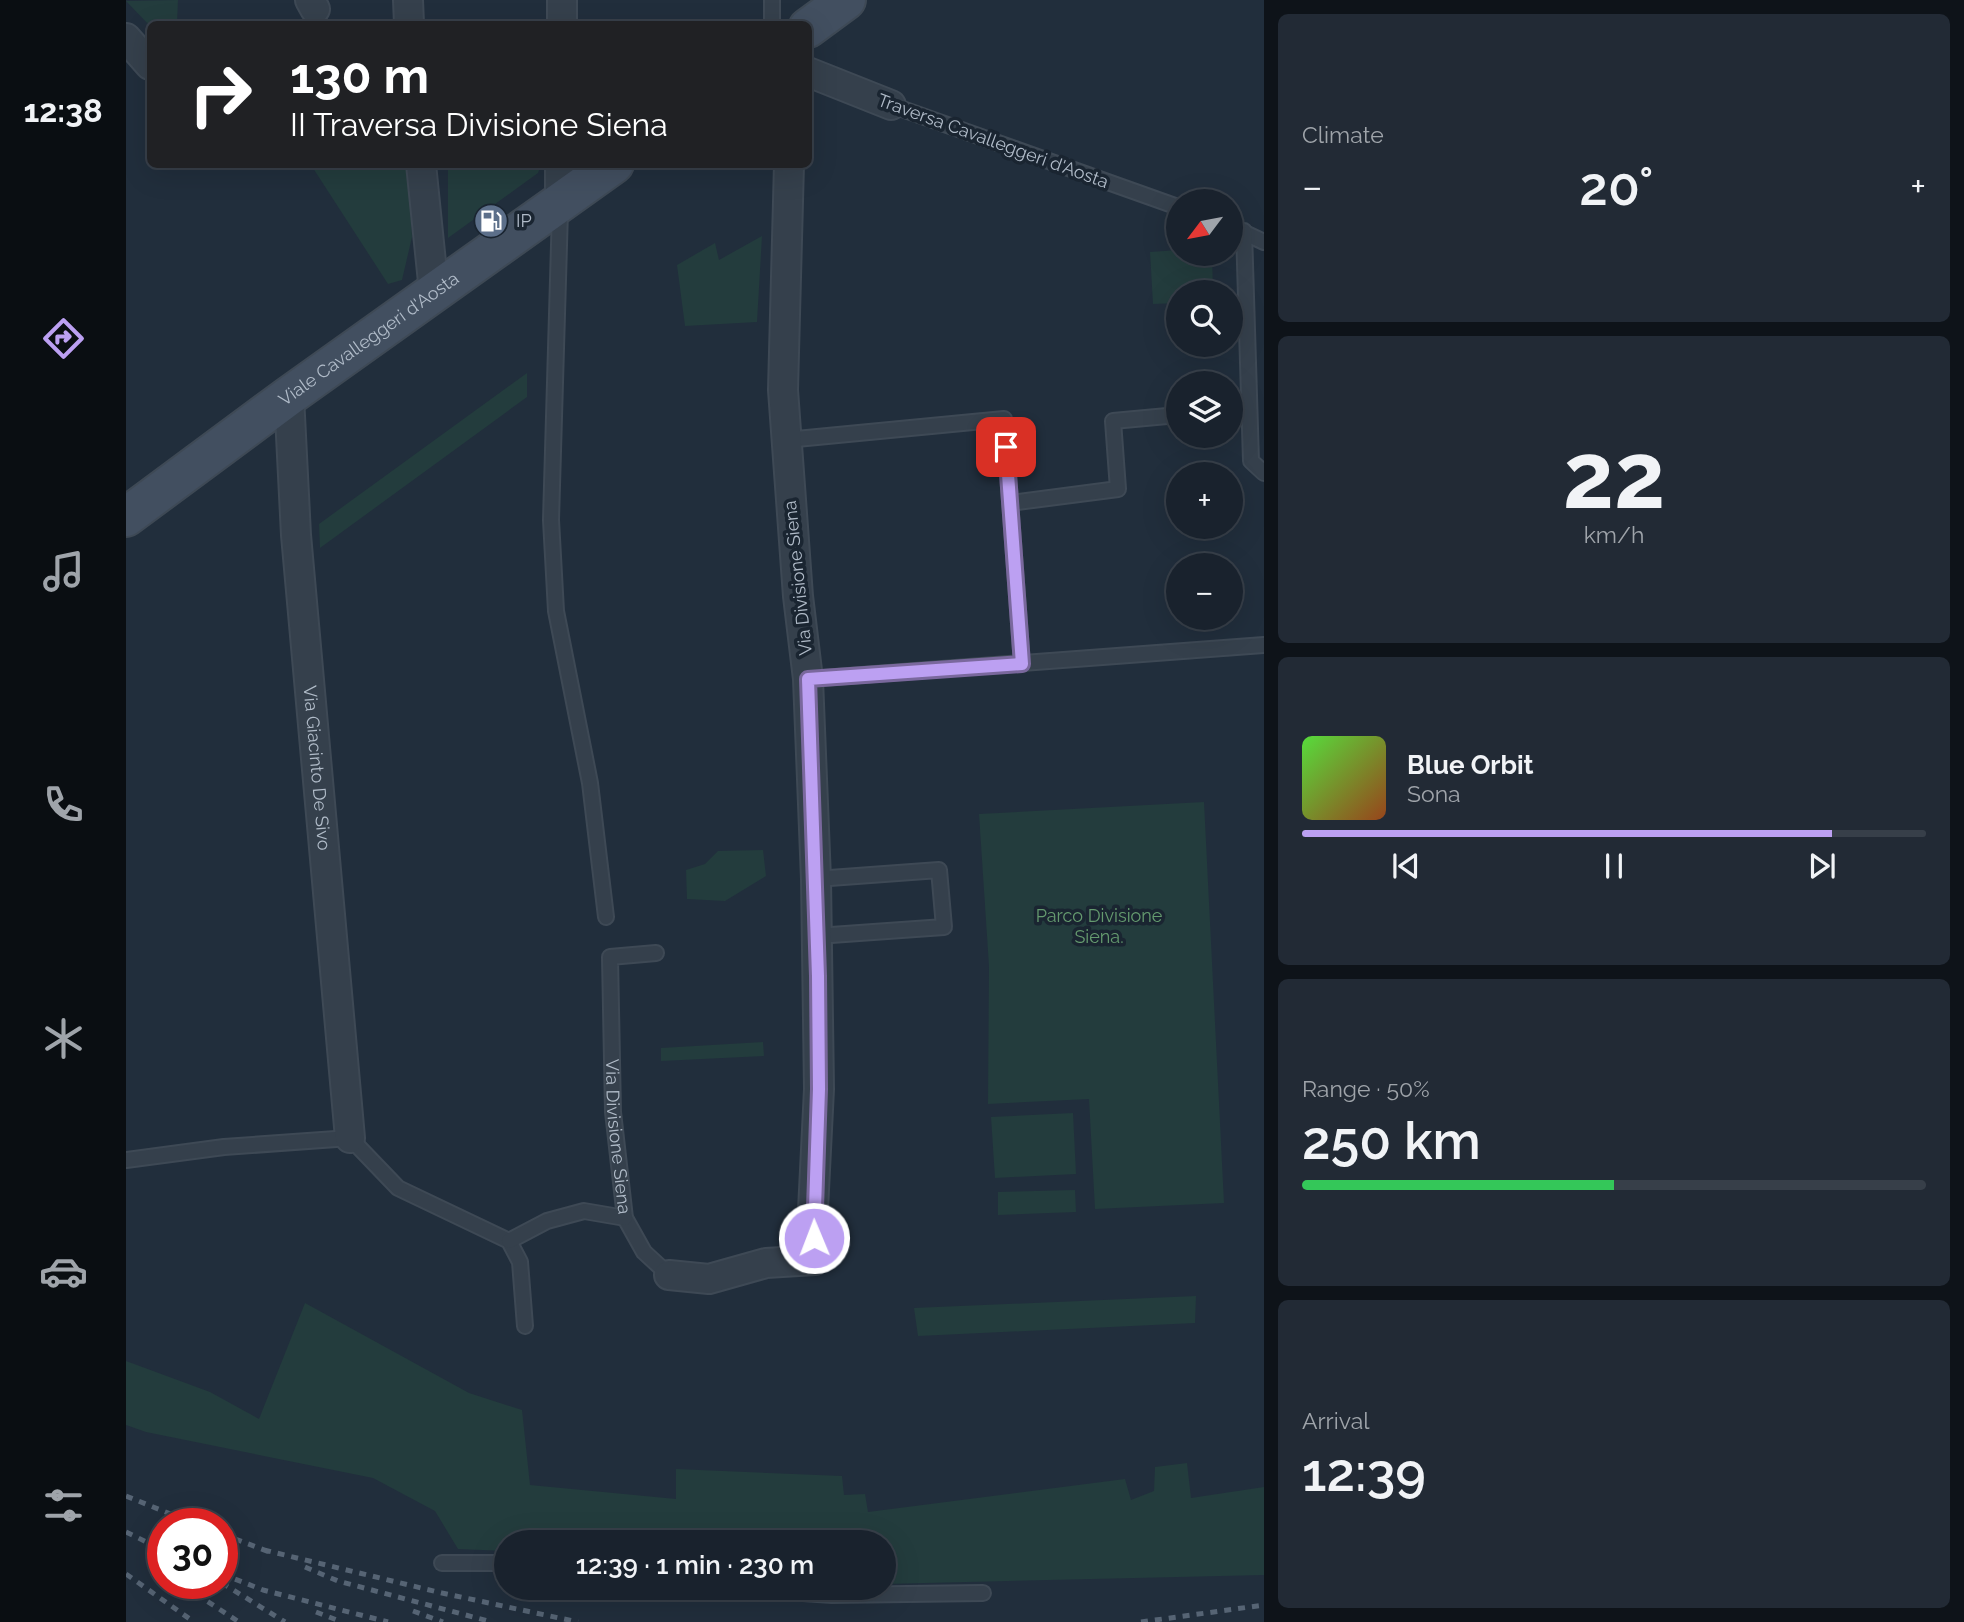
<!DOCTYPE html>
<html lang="en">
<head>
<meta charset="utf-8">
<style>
	:root { --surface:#19222d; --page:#222a35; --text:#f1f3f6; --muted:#9fa4aa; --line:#373f49; --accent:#bca0f2 }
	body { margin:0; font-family:Raleway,sans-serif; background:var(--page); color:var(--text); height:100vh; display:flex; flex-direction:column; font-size:26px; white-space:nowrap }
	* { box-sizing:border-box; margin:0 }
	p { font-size:23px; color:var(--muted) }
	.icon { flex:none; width:38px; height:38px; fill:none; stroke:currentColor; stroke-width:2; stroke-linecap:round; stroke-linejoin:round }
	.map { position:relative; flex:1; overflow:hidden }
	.drawer { display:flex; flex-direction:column; gap:14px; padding:14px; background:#0e1319; width:700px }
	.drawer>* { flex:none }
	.top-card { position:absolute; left:21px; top:21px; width:665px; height:147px; border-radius:10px; box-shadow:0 7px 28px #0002,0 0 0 2px var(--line); background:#202124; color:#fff; overflow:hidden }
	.needle { width:46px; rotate:238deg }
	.tools { position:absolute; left:1040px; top:189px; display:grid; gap:14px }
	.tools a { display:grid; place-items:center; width:77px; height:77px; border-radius:50%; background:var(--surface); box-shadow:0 7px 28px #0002,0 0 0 2px var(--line); font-size:35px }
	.speed { position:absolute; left:21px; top:1508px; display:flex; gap:14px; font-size:35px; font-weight:700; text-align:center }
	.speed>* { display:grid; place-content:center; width:91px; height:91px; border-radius:50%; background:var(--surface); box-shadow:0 7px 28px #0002,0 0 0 2px var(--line); line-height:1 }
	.speed .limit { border:10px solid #d22; background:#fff; color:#111 }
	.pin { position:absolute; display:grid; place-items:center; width:60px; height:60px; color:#fff; margin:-30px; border-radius:14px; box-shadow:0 4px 10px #0006 }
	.me { position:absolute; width:77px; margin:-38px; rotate:359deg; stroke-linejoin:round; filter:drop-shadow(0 0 5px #0008) }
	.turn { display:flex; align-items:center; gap:24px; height:147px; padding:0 28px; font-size:32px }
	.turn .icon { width:91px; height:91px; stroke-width:2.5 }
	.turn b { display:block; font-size:49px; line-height:60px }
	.big { font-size:52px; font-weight:600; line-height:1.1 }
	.drawer .widget { flex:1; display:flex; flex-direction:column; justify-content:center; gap:10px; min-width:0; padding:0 24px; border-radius:10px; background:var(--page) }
	.drawer .dial { align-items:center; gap:0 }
	.dial b { font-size:91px; line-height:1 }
	.song { display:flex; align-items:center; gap:21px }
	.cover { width:84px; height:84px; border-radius:10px; background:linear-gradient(135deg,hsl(110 70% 55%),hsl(20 70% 35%)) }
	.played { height:7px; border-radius:4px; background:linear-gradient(90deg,var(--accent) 85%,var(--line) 85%) }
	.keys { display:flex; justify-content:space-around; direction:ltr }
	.heat { display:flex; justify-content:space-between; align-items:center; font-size:38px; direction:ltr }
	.charge { height:10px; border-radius:5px; background:linear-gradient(90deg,#34c759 50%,var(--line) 0) }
	.trip { position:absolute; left:368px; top:1530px; width:402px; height:70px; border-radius:35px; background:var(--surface); box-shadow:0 7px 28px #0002,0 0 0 2px var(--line); font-weight:600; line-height:70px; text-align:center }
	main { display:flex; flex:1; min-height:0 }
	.tab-bar { display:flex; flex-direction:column; width:126px; justify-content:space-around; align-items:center; background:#0a0e12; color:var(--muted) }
	.tab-bar .icon { width:49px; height:49px }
	.tab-bar .selected { color:var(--accent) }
	.tab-bar b { font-size:32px; color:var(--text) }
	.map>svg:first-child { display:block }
</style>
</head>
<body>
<main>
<nav class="tab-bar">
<b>12:38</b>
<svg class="icon selected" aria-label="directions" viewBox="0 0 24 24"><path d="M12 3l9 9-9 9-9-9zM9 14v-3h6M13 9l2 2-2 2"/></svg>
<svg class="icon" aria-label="music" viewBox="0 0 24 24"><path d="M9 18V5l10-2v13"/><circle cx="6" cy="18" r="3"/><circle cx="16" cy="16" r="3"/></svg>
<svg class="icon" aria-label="phone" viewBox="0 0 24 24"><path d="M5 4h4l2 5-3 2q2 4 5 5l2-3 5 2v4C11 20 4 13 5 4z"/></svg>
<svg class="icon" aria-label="climate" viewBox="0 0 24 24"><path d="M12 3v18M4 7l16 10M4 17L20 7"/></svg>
<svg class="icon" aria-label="car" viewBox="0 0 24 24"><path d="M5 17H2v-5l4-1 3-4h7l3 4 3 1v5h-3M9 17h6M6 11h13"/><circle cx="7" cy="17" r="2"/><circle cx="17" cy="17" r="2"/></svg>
<svg class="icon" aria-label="filters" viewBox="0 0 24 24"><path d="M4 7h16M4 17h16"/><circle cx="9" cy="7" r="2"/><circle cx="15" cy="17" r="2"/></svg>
</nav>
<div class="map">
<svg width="1138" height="1622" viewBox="0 0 1138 1622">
	<rect width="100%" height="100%" fill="#212e3c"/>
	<path fill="#233c3d" d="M52 0 51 24 24 26 0 1Z
		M185 165H282L286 237 276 280 262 284Z
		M322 165V164L415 165 412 173 322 238Z
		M636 236 631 322 559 326 551 265 589 243 593 260Z
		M1052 250V254H1086L1087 292H1052V303L1027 304 1024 252Z
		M401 373V397L194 548 193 524Z
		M1078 802 1098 1203 969 1209 963 1099 862 1104 863 966 853 814Z
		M637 850 640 876 599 901 561 899 560 870 579 864 592 851Z
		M637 1042 638 1056 535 1061V1048Z
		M947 1113 950 1174 869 1178 865 1117Z
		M949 1190 950 1212 872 1215V1192Z
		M1070 1296 1069 1323 792 1336 788 1308Z
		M179 1303 343 1393 396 1410 404 1485 550 1499V1469L716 1476 718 1495 739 1494 742 1512 999 1479 1005 1500 1028 1491 1029 1467 1061 1463 1065 1498 1138 1487V1575L758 1584V1542H380V1551L332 1549 309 1511 247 1478 20 1432 0 1425V1361L84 1392 133 1419Z"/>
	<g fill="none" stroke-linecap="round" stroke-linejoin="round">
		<g stroke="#3e4955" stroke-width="18">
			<g id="lane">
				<path d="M646 24V0"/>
				<path d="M765 105 1052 207"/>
				<path d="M434 211 425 520 430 611 464 783 480 917"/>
				<path d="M1104 226 1138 242"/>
				<path d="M1118 231 1125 461 1138 473"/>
				<path d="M660 440 878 419 896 664"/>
				<path d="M884 503 992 489 987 421 1052 415"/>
				<path d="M682 679 1138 645"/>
				<path d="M690 879 813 870 818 927 691 936"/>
				<path id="s1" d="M530 953 484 957 487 1112 499 1218 518 1252 543 1275"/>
				<path d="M0 1160 98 1147 224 1138 272 1188 383 1241 394 1262 399 1326"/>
				<path d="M383 1241 421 1221 458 1211 499 1218"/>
				<path d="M316 1563H380"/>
				<path d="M590 1587 706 1595 857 1593"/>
			</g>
		</g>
		<g stroke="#3e4955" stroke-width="32">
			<g id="street">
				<path d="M184 0 189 9"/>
				<path d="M282 0 283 24"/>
				<path d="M436 24V0"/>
				<path d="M0 38 24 65"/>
				<path d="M682 72 765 105"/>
				<path d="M295 164 308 292"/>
				<path d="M434 202V164"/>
				<path id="s2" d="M163 396 170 535 224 1138"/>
				<path d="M543 1275 583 1279 640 1263 689 1260 687 1210 693 1089 690 879 682 679 672 596 657 390 663 164"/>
			</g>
		</g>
		<g stroke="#3e4955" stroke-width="42">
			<g id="secondary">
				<path d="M682 28 720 0"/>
				<path id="s3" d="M0 517 163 396 488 164"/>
			</g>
		</g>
		<use href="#lane" stroke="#35404c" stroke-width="14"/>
		<use href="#street" stroke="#35404c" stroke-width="28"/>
		<use href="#secondary" stroke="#424f60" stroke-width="38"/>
		<path stroke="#566474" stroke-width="5" stroke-dasharray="7 7" stroke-linecap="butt" d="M0 1496 69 1524
			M0 1532 37 1550
			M96 1534 146 1553
			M138 1550 316 1593 452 1622
			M179 1567 212 1581 366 1622
			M0 1574 68 1622
			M96 1574 137 1590 262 1622
			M96 1583 159 1622
			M70 1594 113 1622
			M287 1611 317 1622
			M190 1612 216 1622
			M1015 1622 1138 1605"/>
	</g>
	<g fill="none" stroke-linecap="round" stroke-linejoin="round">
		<g stroke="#7a689d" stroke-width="18">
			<path id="route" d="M688 1238 693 1089 692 976 682 679 896 664 880 447"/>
		</g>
		<use href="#route" stroke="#bca0f2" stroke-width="12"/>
	</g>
	<defs>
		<g id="fuel-disc" transform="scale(1.75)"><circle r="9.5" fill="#5c6f8a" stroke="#1a2531"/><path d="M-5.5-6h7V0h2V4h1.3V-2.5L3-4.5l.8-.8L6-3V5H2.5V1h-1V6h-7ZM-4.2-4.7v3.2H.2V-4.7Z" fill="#fff"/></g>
	</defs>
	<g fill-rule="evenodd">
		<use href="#fuel-disc" x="365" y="221"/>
	</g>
	<g text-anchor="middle" stroke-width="7" stroke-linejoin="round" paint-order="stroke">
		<g font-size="18" fill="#b0bbc8" stroke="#1a2531">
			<text transform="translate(867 141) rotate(20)" y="6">Traversa Cavalleggeri d'Aosta</text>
			<text dy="6" stroke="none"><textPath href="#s3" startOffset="301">Viale Cavalleggeri d'Aosta</textPath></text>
			<text transform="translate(672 578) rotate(-96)" y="6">Via Divisione Siena</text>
			<text dy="6" stroke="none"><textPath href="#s2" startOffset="373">Via Giacinto De Sivo</textPath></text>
			<text dy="6" stroke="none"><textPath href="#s1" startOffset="226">Via Divisione Siena</textPath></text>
		</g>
		<g font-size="18" fill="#b0bbc8" stroke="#1a2531" text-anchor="start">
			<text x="390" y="227">IP</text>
		</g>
		<g font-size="18" fill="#659b6f" stroke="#1a2531">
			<text x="973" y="922">Parco Divisione<tspan x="973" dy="21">Siena.</tspan></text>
		</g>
	</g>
</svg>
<div class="tools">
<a><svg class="needle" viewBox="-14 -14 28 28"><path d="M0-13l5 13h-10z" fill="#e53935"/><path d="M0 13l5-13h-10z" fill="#9fa4aa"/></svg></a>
<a><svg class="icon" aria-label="search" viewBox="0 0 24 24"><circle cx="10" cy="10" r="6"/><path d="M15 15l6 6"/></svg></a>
<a><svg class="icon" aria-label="layers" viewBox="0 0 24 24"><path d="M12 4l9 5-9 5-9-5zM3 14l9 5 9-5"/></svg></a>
<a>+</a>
<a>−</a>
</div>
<div class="speed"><div class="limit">30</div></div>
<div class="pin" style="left:880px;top:447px;background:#d93025"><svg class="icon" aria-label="arrive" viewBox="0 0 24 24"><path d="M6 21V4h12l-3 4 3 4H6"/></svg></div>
<svg class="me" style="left:688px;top:1238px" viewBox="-20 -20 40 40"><circle r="17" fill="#bca0f2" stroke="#fff" stroke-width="3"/><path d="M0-11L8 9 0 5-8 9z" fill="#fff"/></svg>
<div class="trip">12:39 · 1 min · 230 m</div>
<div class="top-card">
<div class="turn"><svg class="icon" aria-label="right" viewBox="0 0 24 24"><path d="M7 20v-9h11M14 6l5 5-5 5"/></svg><div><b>130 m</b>II Traversa Divisione Siena</div></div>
</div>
</div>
<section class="drawer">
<div class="widget"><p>Climate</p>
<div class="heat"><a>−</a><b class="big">20°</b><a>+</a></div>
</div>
<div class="widget dial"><b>22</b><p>km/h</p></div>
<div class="widget">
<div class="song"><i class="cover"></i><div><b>Blue Orbit</b><p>Sona</p></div></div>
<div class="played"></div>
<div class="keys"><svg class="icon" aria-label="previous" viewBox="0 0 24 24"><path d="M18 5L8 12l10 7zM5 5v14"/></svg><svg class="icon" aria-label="pause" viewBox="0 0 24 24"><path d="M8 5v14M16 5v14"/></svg><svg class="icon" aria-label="next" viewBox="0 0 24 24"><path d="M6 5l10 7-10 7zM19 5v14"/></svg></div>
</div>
<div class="widget"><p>Range · 50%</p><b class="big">250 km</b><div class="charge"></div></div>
<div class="widget"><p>Arrival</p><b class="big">12:39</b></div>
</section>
</main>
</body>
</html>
